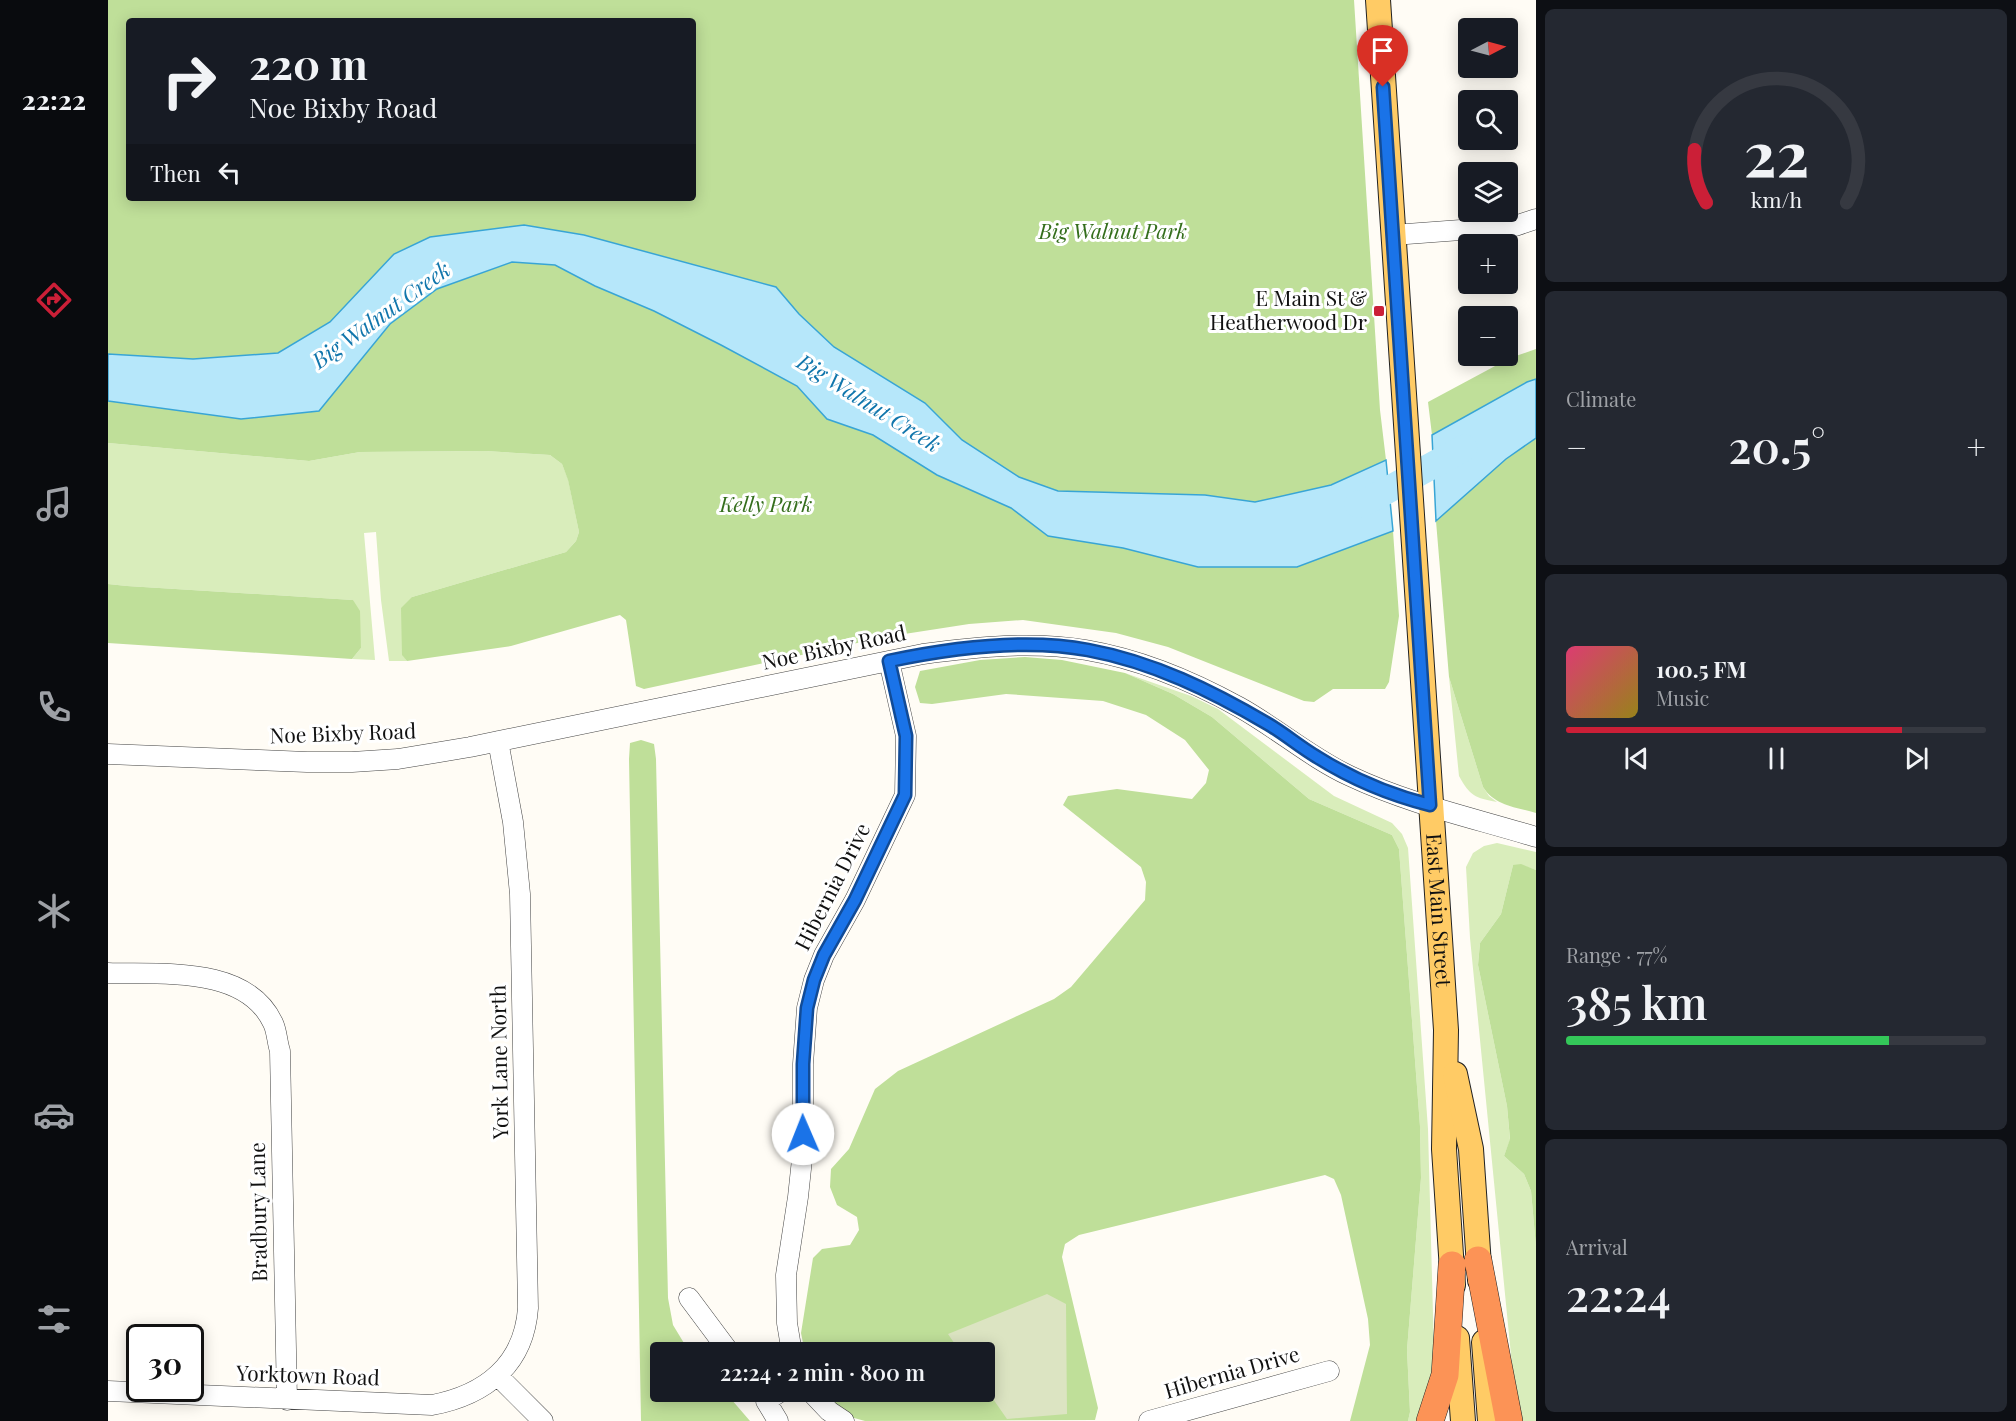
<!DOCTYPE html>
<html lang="en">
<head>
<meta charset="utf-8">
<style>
	:root { --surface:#171b24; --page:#242831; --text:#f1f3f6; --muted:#9ea1a6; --line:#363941; --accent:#cb1f37 }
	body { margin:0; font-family:"Playfair Display",serif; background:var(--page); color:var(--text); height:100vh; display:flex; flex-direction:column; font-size:22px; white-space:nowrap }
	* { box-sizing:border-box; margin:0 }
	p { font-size:20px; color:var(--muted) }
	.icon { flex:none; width:33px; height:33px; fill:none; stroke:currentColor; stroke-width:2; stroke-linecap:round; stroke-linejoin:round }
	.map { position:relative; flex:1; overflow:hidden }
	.drawer { display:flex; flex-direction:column; gap:9px; padding:9px; background:#0d0f14; width:480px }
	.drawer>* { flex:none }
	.hud { position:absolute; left:18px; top:18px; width:570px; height:183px; border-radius:6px; box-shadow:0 3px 15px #0003; background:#171b24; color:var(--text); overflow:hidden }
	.needle { width:39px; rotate:84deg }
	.fabs { position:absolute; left:1350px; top:18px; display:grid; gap:12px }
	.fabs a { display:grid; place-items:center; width:60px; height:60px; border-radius:6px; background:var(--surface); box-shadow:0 3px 15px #0003; font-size:30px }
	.speed { position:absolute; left:18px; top:1324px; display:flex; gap:12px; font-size:30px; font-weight:700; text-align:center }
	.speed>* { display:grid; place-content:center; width:78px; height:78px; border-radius:50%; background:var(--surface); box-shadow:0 3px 15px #0003; line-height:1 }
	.speed .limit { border:3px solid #111; border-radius:9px; background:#fff; color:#111 }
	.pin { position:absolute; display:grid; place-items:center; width:51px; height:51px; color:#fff; margin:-62px -26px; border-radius:50% 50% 50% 0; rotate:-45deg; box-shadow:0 0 6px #0007 }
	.pin .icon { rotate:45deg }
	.me { position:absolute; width:66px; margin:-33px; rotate:359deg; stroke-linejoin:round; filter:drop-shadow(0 0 4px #0008) }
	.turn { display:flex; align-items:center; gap:21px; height:126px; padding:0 24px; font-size:27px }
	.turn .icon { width:78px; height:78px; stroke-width:2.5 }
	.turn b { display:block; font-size:42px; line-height:51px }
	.then { display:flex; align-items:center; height:57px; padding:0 24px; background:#0003; gap:12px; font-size:22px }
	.big { font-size:45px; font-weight:600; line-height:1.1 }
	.drawer .card { flex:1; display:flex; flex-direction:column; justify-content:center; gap:9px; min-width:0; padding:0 21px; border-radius:9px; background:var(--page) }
	.drawer .dial { align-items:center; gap:0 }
	.dial svg { height:156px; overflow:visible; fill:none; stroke:var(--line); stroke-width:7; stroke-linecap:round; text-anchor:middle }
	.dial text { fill:var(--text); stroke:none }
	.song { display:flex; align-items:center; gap:18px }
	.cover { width:72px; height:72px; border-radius:9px; background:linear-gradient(135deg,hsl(340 70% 55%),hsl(50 70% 35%)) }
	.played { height:6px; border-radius:3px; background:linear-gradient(90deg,var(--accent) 80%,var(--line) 80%) }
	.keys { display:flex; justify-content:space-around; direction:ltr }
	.heat { display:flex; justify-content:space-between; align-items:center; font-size:33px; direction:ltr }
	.charge { height:9px; border-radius:4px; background:linear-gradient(90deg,#34c759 77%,var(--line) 0) }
	.trip { position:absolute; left:542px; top:1342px; width:345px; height:60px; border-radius:6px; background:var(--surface); box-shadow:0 3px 15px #0003; font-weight:600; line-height:60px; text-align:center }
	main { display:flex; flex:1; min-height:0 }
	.dock { display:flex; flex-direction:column; width:108px; justify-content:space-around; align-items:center; background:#090b0e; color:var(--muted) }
	.dock .icon { width:42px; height:42px }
	.dock .active { color:var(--accent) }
	.dock b { font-size:27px; color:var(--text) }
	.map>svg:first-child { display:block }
</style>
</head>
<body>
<main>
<nav class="dock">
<b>22:22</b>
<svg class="icon active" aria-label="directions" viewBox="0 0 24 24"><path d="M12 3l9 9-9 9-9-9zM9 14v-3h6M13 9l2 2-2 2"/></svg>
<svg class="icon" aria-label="music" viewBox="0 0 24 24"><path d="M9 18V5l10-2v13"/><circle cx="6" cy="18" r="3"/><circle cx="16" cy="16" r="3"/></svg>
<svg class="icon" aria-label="phone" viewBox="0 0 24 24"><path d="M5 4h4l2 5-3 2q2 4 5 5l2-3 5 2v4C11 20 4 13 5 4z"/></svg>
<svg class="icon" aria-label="climate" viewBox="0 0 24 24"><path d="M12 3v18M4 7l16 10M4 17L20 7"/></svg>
<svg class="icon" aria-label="car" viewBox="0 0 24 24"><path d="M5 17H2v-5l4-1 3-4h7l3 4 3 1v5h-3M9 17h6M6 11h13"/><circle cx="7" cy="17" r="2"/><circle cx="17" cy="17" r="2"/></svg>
<svg class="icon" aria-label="filters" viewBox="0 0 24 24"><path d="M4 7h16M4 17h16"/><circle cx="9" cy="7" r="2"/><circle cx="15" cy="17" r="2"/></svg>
</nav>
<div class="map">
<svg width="1428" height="1421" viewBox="0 0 1428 1421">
	<rect width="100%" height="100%" fill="#fffcf5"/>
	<path fill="#d9edbb" d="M0 443 201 461 252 452 377 451 442 455 454 464 460 479 471 532 468 541 458 552 304 597 294 654 299 661H281L273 600 268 532 256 533 267 660 244 659 253 648 245 600 19 586 0 584Z
		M1017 673 1083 696 1110 709 1226 796 1284 823 1294 834 1300 848 1320 1129 1326 1351 1323 1387 1313 1421H1300L1302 1412 1299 1350 1313 1178 1312 1126 1291 849 1284 835 1201 799 1104 717 1065 694Z
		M1341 677 1375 787 1381 796 1389 802C1367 798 1362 796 1351 776Z
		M1389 843 1428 852V870L1413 865H1405L1393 914 1372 943 1370 965 1399 1106 1402 1140 1396 1156 1416 1174 1423 1191 1428 1247V1421H1411L1409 1416 1362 938 1358 867 1365 853 1376 846Z"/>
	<path fill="#bfdf99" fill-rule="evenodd" d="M0 0H1246L1272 410 1278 460 1223 485 1147 502 1097 495 950 491 911 477 854 440 817 403 726 347 691 314 668 287 476 235 286 254 222 322 170 353 85 359 0 354ZM21 21H585V198H21Z
		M404 262 447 265 487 286 546 311 613 345 689 386 719 419 765 435 829 475 903 508 940 536 1015 548 1189 567 1285 531 1291 616 1281 682 1277 689H1225L1206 702 1196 701 1060 647 1008 633 915 620 861 624 777 637 536 689 528 686 518 620 512 615 403 646 299 661 294 655 293 608 304 597 458 552 468 541 471 532 460 480 454 464 442 455 377 451 252 452 201 461 0 443V401L133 419 211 411 282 324 329 289Z
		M1428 349V379L1419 382 1324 435 1320 402 1402 358Z
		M1428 438V813C1408 807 1387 806 1375 787L1341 677 1328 521 1398 458Z
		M0 584 19 586 245 600 252 611 253 648 244 659 0 643Z
		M917 657 954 660 1017 673 1065 694 1104 717 1201 799 1284 835 1291 849 1312 1126 1313 1178 1299 1350 1302 1412 1300 1421H1242L1262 1345 1260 1319 1233 1195 1226 1179 1217 1175 971 1235 957 1244 954 1257 990 1408 987 1420 757 1421 739 1416 715 1392H876V1353H697L693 1333 705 1258 714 1249 742 1245 751 1230 749 1217 729 1205 722 1187 723 1169 741 1149 767 1089 790 1071 946 999 963 987 1037 900 1038 882 1033 867 955 805 960 796 1009 789 1084 799 1098 783 1101 770 1077 740 1038 715 995 701 898 694 824 704 812 703 807 687 812 671 872 660Z
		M533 740 546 744 548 759 560 1298 565 1325 582 1353H552V1392H617L642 1421H533L521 759 522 743Z
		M1413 864 1428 870V1355V1247L1423 1191 1416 1174 1396 1156 1402 1139 1399 1106 1370 965 1372 943 1393 914 1405 865Z"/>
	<path fill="#dce4c2" d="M939 1294 958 1304 959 1414 899 1419 876 1386V1353H853L840 1334Z"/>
	<path fill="#b6e7fa" stroke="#38a5d5" stroke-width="1.5" d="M416 225 476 235 668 287 691 314 726 347 817 403 854 440 911 477 950 491 1097 495 1147 502 1223 485 1278 460 1285 531 1189 567H1090L1015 548 940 536 903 508 829 475 765 435 719 419 689 386 613 345 546 311 487 286 447 265 404 262 329 289 282 324 211 411 133 419 0 401V354L85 359 170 353 222 322 286 254 322 237Z
		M1428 379V438L1398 459 1328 521 1324 435 1419 382Z"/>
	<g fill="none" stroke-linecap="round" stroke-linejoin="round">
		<path stroke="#b6e7fa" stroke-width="27" d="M1250 504 1256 503 1356 448"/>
		<g stroke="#444" stroke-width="21">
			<path id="minor" d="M1285 235 1407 226 1428 219
				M0 754 199 762H244L290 759 362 747 815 654C868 647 924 641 978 650 1031 659 1084 681 1131 707 1169 728 1203 758 1242 776 1301 804 1366 818 1428 837
				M0 973C53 975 138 965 165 1023 169 1031 169 1042 172 1051L179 1400
				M581 1298 622 1353
				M684 1353 679 1323 678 1275 690 1197 695 1150V1064L699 1008 706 980 716 955 747 900 797 795 798 736 781 661
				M390 1376 435 1421
				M0 1391 324 1405C377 1395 416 1365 420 1308L412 894 405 822 390 741
				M703 1392 721 1411 736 1421
				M670 1421 658 1401 672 1392
				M1041 1421 1221 1371"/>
		</g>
		<g stroke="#222" stroke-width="26">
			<g id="major">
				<path id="s1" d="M1270 0 1338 1030 1336 1149 1345 1285"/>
				<path d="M1347 1074 1363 1149 1372 1280"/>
				<path d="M1349 1338 1355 1421"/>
				<path d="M1376 1342 1382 1421"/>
			</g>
		</g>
		<g stroke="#222" stroke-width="28">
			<path id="highway" d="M1370 1260 1401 1421
				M1322 1421 1337 1375 1344 1265"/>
		</g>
		<use href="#minor" stroke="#fff" stroke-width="20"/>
		<use href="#major" stroke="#ffcb65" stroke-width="24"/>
		<use href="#highway" stroke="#fc9356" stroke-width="27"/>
	</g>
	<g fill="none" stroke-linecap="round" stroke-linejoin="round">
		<g stroke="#114b97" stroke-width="15">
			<path id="route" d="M695 1134V1064L699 1008 706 980 716 955 747 900 797 795 798 736 781 661C843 648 917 638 980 650 1045 662 1104 691 1160 724 1177 734 1192 747 1209 757 1244 779 1282 795 1322 805L1275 87"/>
		</g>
		<use href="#route" stroke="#1a73e8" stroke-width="10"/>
	</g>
	<rect fill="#cb1f37" stroke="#fff" stroke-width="2" x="1265" y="305" width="12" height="12" rx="3"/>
	<g text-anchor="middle" stroke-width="6" stroke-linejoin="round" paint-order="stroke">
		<g font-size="21" font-style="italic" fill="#346e1c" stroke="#fff">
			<text x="1005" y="239">Big Walnut Park</text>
			<text x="658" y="512">Kelly Park</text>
		</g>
		<g font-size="21" fill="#111" stroke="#fff" text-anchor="end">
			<text x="1259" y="306">E Main St &amp;<tspan x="1259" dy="24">Heatherwood Dr</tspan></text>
		</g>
		<g font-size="21" fill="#111" stroke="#fff">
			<text transform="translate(726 648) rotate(-12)" y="7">Noe Bixby Road</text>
			<text transform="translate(235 734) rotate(-2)" y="7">Noe Bixby Road</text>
			<text transform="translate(725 887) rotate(-63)" y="7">Hibernia Drive</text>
			<text dy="7" stroke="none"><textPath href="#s1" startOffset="912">East Main Street</textPath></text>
			<text transform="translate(392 1062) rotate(-91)" y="7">York Lane North</text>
			<text transform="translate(151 1212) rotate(-91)" y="7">Bradbury Lane</text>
			<text transform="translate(1124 1373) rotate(-16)" y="7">Hibernia Drive</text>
			<text transform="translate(200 1376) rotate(2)" y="7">Yorktown Road</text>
		</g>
		<g font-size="22" font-style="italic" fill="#1176ac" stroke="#fff">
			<text transform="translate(273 315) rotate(-36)" y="8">Big Walnut Creek</text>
			<text transform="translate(761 403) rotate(32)" y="8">Big Walnut Creek</text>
		</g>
	</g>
</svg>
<div class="fabs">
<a><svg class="needle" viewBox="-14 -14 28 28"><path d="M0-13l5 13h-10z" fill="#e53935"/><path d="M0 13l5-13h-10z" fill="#9ea1a6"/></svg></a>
<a><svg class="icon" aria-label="search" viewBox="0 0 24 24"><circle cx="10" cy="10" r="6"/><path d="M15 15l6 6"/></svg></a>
<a><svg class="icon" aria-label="layers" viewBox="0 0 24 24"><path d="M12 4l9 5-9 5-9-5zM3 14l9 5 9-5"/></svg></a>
<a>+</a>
<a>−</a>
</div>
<div class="speed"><div class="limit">30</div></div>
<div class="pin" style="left:1275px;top:87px;background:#d93025"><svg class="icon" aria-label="arrive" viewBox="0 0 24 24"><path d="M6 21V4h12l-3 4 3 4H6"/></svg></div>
<svg class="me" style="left:695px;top:1134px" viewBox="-20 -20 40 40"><circle r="19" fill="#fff"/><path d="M0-13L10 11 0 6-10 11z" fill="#1a73e8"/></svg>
<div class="trip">22:24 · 2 min · 800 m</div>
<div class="hud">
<div class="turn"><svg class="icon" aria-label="right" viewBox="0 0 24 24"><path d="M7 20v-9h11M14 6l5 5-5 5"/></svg><div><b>220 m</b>Noe Bixby Road</div></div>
<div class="then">Then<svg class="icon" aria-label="left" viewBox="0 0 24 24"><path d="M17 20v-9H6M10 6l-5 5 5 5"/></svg></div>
</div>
</div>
<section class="drawer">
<div class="card dial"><svg viewBox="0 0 100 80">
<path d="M14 69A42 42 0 1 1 86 69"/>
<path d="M14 69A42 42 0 0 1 8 42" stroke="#cb1f37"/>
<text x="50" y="56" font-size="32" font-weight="700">22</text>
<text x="50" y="72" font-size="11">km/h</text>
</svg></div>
<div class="card"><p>Climate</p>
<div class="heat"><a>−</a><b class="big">20.5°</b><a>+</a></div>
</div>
<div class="card">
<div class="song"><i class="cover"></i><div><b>100.5 FM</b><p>Music</p></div></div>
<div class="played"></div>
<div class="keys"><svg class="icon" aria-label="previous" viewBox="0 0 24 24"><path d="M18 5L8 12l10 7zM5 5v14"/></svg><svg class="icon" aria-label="pause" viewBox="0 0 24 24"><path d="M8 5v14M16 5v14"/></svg><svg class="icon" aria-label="next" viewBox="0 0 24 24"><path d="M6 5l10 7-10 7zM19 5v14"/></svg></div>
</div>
<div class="card"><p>Range · 77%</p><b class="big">385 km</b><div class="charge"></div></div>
<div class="card"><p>Arrival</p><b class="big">22:24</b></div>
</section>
</main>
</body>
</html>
